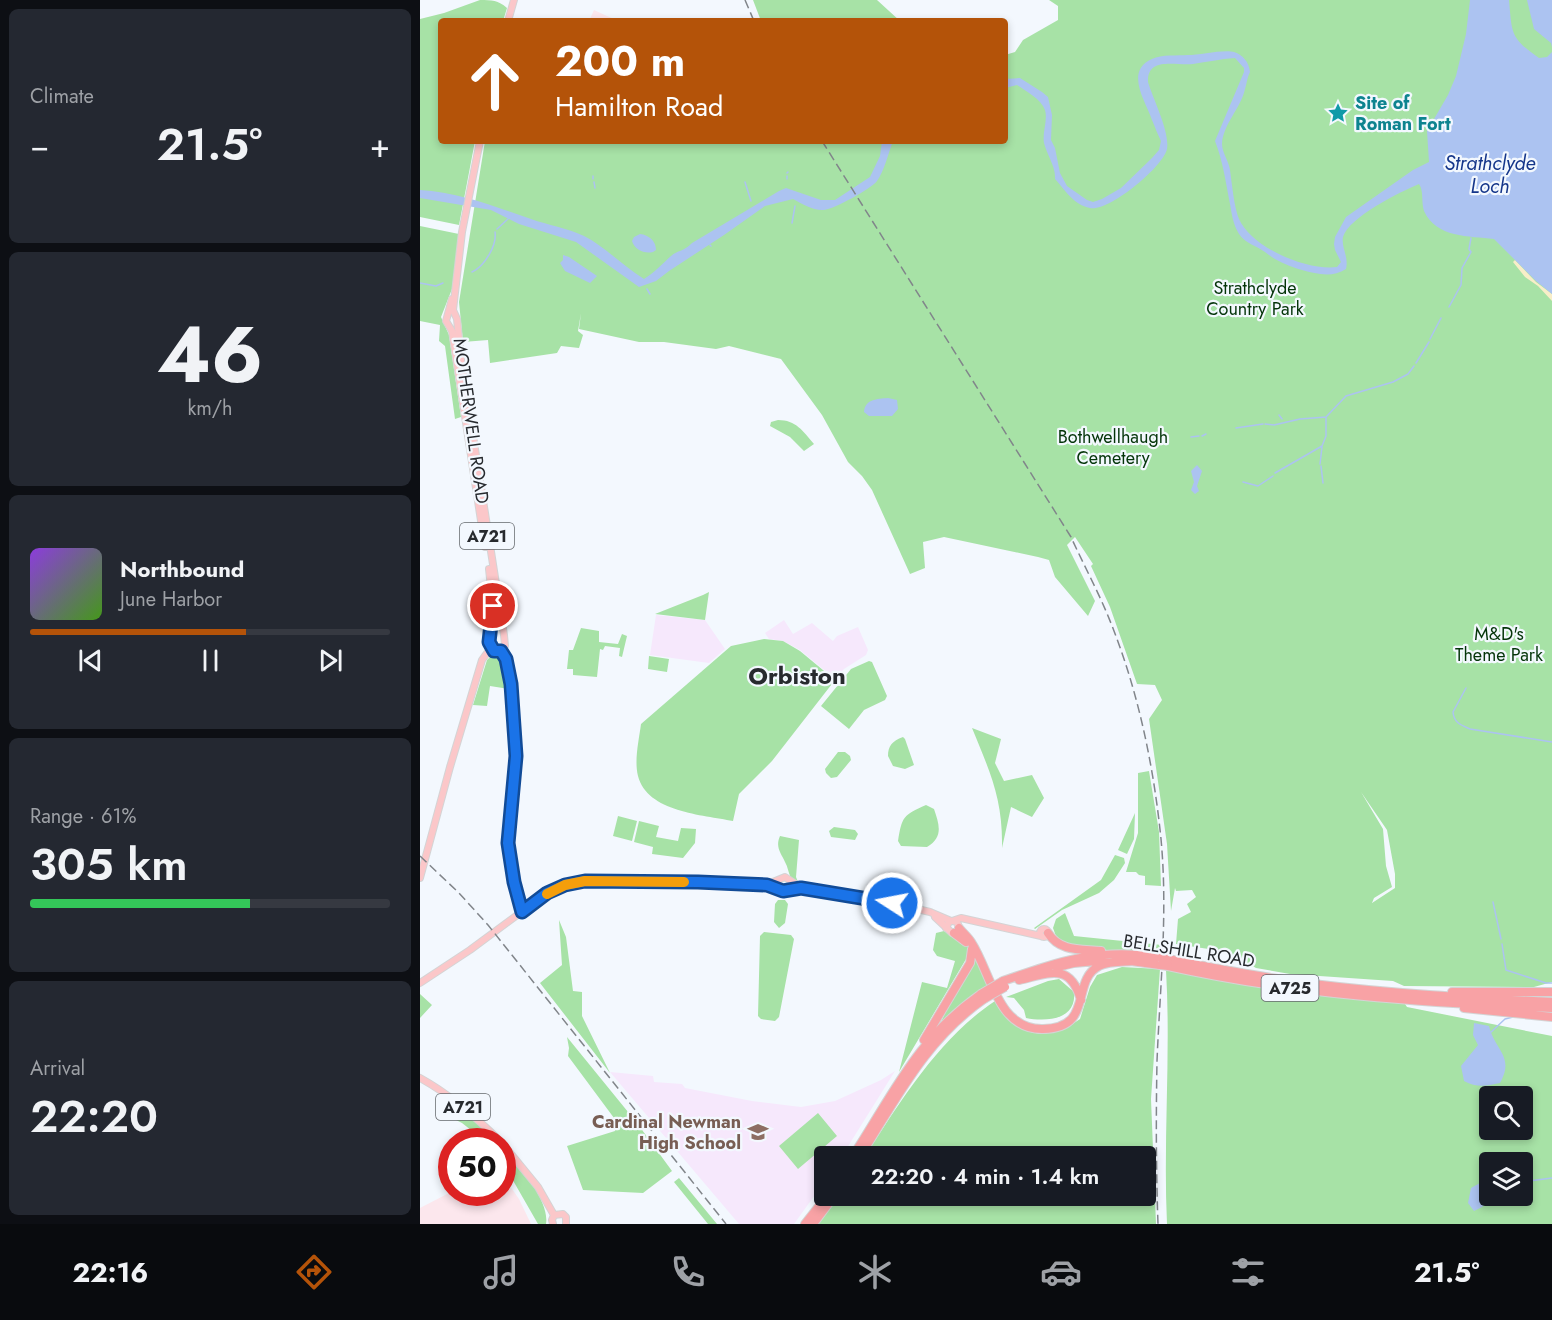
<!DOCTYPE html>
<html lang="en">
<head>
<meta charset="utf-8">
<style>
	:root { --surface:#171b24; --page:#242831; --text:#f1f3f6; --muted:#9ea1a6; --line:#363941; --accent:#b45309 }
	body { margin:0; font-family:Jost,sans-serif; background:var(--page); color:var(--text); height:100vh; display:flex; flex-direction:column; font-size:22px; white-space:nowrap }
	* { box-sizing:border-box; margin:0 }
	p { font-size:20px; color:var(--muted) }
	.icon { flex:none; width:33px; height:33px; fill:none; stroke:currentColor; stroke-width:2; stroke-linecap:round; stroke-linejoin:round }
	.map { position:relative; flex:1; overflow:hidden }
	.drawer { display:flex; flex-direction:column; gap:9px; padding:9px; background:#0d0f14; width:420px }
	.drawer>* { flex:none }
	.guide { position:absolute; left:18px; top:18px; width:570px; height:126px; border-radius:6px; box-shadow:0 3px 9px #0003; background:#b45309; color:#fff; overflow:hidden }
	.fabs { position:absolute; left:1059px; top:1086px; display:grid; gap:12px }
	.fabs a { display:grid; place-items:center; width:54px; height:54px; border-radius:6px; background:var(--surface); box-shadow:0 3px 9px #0003; font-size:30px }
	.speed { position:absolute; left:18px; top:1128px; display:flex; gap:12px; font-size:30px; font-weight:700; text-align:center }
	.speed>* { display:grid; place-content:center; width:78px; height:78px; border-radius:50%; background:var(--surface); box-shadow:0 3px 9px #0003; line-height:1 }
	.speed .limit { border:9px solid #d22; background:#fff; color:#111 }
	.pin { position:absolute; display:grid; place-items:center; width:51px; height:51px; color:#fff; margin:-26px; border:3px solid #fff; border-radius:50%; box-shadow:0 2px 6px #0007 }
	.me { position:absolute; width:66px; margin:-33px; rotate:281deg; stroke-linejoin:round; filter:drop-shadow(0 0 4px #0008) }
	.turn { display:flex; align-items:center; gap:21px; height:126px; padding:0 18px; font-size:27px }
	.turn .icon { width:78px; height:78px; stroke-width:2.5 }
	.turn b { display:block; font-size:42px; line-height:51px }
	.big { font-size:45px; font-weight:600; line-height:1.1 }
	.drawer .widget { flex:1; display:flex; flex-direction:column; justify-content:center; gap:9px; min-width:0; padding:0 21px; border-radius:9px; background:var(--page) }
	.drawer .dial { align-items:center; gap:0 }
	.dial b { font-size:78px; line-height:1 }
	.song { display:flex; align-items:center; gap:18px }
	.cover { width:72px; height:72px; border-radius:9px; background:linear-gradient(135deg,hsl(270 70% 55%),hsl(100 70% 35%)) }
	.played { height:6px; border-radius:3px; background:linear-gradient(90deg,var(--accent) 60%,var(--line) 60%) }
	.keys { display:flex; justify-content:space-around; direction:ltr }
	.heat { display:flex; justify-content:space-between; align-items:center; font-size:33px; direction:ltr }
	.charge { height:9px; border-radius:4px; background:linear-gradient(90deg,#34c759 61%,var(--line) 0) }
	.trip { position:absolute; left:394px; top:1146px; width:342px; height:60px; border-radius:6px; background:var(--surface); box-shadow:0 3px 9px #0003; font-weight:600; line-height:60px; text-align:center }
	.dock { display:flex; height:96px; justify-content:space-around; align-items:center; background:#090b0e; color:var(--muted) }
	.dock .icon { width:42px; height:42px }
	.dock .active { color:var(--accent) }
	.dock b { font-size:27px; color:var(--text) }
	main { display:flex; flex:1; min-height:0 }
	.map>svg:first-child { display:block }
</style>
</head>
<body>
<main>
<section class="drawer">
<div class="widget"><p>Climate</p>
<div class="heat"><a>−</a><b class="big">21.5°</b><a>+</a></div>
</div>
<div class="widget dial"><b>46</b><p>km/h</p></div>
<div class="widget">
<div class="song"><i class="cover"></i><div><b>Northbound</b><p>June Harbor</p></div></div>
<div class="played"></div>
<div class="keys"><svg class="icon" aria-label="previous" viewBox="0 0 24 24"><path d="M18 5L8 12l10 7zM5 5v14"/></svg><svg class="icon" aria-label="pause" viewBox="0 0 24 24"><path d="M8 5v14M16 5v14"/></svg><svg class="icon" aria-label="next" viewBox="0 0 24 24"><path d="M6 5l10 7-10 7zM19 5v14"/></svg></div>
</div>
<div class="widget"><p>Range · 61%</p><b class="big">305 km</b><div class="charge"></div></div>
<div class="widget"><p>Arrival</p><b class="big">22:20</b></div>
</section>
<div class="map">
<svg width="1132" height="1224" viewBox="0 0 1132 1224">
	<rect width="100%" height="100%" fill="#f3f8fe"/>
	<path fill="#fce7ed" d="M174 10 187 16 199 21H169Z
		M83 1176 99 1199 111 1224H0V1208L31 1192H82Z"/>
	<path fill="#f6e8fc" d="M236 615 285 620 305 649 289 663 230 655Z
		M364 620 373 634 392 623 413 641 417 636 438 627 448 650 446 655 424 669 415 679 380 650 363 641 349 639 345 633Z
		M475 1071 422 1156H405V1181L374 1224H319L190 1072 233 1076 234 1082 262 1084 265 1088 332 1101 381 1107 415 1101 461 1080Z"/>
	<path fill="#a7e2a6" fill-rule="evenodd" d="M60 0C72 0 78 0 87 8L83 21H21V141H55L39 225 0 217V19L24 13Z
		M333 0H457L480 21H341Z
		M629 0H1132V982L1114 987 984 986 973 981 870 974 836 968 808 952 756 944 758 919 771 912 767 904 776 897 772 890 756 891 755 888 751 911 747 844 729 719 742 700 735 685 717 684 690 607 671 566 673 564 655 537 647 545 675 601 668 616 635 577 629 560 618 557 524 537 503 542 505 568 490 574 452 490 442 476 428 462 402 415 361 359 309 346 296 349 244 342H219L159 329 161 313 158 331 163 335 159 348 141 346 137 353 70 363 68 340 43 342 39 302 65 141H585V55L595 52 603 40 638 20V6ZM941 792 967 830 975 874V888L952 903 954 898 972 887 966 866 963 829Z
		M0 226 39 234 32 289 21 317 29 335 41 417 35 419 25 346 19 341 20 325 0 321Z
		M358 420C376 420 383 431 394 444L384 451 370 437 350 426 351 422Z
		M289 592 285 620 235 614 283 595Z
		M161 628 179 631V642L198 644 202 634 207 636 202 657 199 656 200 648 185 646 183 650 180 649 177 677 153 675V669H147L149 650H153Z
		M344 639 363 641 380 651 415 680 352 761 319 794 313 821C283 815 227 812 218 776 214 760 219 740 221 724L311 646Z
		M72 655 82 657 84 659 89 689 70 686 67 706 53 705 67 660Z
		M229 656 249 659 247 672 228 669Z
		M449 661 452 662 467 696 465 700 444 710 429 729 401 706 431 669Z
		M552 728 581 739 575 763 584 781 612 775 624 798 612 817 591 807 582 848C583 799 570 772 552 728Z
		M483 737 485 739 494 765 485 769 473 766 468 756C468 746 472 741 483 737Z
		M418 752H425L430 756 431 760 417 777 411 778 406 773 405 769Z
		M729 771 739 832 741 886 725 885V876L719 875 716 872H706L718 833V773Z
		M506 805 514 809C519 824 524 837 507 847L481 846 478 841C482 817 483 815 506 805Z
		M715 813 714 839 707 854 698 850Z
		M198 816 217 821 212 841 193 836Z
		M219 821 239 826 236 837 258 841 261 828 276 829 275 843 263 858 232 854 233 847 214 842Z
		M414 827 435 830 438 834 435 840 411 837 409 831Z
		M360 836 379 840 376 877 378 882 371 878C368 872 368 867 365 862 361 853 355 847 360 836Z
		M695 855 704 858 705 863 694 880 679 893 642 910 615 929 614 928 681 880Z
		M358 900H365L368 904 365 923 359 928 354 922 355 904Z
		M645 913 654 936 742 945 741 956 660 947 637 939 633 928 636 919Z
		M139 920 146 937 153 991 162 992V1016L190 1073 120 983 142 965Z
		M524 931 552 949 479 1072 502 982 527 988 535 961 517 956 513 950 516 933Z
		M344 932 371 935 374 939 359 1017 355 1021 341 1019 338 1016 340 936Z
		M552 955 573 985 521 1022Z
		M702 967 740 969 731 1099 736 1224H396L418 1196H726V1156H445C481 1101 518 1039 575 1001 599 1036 624 1044 660 1019L670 987 677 975Z
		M746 970 842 988 985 1004 987 1007 1132 1036V1224H747C743 1139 751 1055 746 970ZM1070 1096H1102V1130H1070ZM1070 1162H1102V1196H1070Z
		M639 979 654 992C657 1020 626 1022 606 1018L604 1010 594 998 586 997 628 981Z
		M0 994 12 1005 0 1018Z
		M147 1037 217 1123 252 1171 223 1193 163 1190 147 1146 195 1131 194 1118 148 1056 149 1048Z
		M23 1095 50 1116 78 1141H65L42 1123 22 1113 20 1098Z
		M398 1113 417 1136 378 1169 359 1146Z
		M82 1146C98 1163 130 1201 126 1224H118L87 1170H83Z
		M259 1178 297 1224H288L254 1182Z"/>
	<path fill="#f8eec8" d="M1095 260 1116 282 1132 294V301L1118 286 1105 277 1093 262Z"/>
	<path fill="#acc3f1" d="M1050 0H1089C1092 33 1090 38 1119 58L1127 57 1132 52V294L1116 281 1074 239C1049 236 1016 238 1004 211 1001 202 1004 191 999 184 980 192 929 217 923 237 921 247 929 257 926 269 912 278 897 274 882 270 868 266 856 261 845 252 837 246 826 244 819 234 813 224 812 215 810 204 806 184 803 161 795 141L824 72V68L815 58C800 59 787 62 773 64 756 66 727 56 728 82 733 99 750 132 747 149 743 167 689 212 670 208 654 205 645 190 635 179 636 167 627 155 624 143 622 133 628 120 625 110 621 99 606 91 597 85L585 88V79L600 78 622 92 628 97 632 115 631 140 635 148 640 173 647 186 667 200 673 202 682 199 701 188 732 158 739 150 741 141C737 133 735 127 732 120 726 102 704 71 732 59 742 54 757 56 768 55 779 55 805 49 814 52 823 55 829 62 830 72 827 78 827 83 825 89 821 108 803 124 802 144 802 153 809 161 810 170 812 184 814 207 819 219 832 248 887 271 917 267L921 262 915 250 914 244 915 237 926 217 993 170 1009 162 1007 131 1028 95 1036 76 1046 34Z
		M1107 0H1132V47L1131 43 1114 29Z
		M462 141H473C469 151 464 172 457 181 451 189 414 209 404 210 394 211 382 204 373 199L345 206 304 235 249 271 236 281 219 287 156 242 99 224 71 210 0 198V190C39 192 75 207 111 219 128 225 147 228 164 236 184 246 203 266 224 279 234 273 242 264 251 256 258 250 263 252 272 243L359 191 366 188 401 200H415L450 177 460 156Z
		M220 234C229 235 236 241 236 250L233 252C224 254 215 250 212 241L214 237Z
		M143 255 149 257 177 276 170 283 145 271 140 263 143 260Z
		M468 398 477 400 478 409 472 416H449L444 412C445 399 457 399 468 398Z
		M777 465 782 471 777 486 779 491 775 494 771 490 774 482 771 471Z
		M1054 1023 1069 1026C1075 1051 1095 1056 1080 1083 1066 1086 1057 1088 1044 1081L1041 1066 1058 1045 1053 1035Z
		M1069 1178 1070 1196H1074L1062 1207 1054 1211 1048 1203 1051 1188Z"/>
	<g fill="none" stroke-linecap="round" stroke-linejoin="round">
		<path stroke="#acc3f1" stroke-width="1.5" d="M367 173 368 172
			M173 176V179
			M367 179V176
			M174 182 175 188
			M325 182 331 201
			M372 223 375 206
			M77 229 89 218
			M290 245 291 246
			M52 272C65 266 77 245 75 232
			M0 283 16 286 23 283
			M227 289 230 294
			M1029 307 1041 285 1042 268 1051 252 1049 249 1051 238
			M1010 339 1021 318
			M996 363 1009 342
			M859 415 862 419
			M845 424 854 425 880 419 906 417 926 396 973 382 988 374 994 366
			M816 428 843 424
			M782 436 786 434
			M771 437 779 436
			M900 464 902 447
			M901 466 903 483
			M855 473 902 446 906 436V418
			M823 482 838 486 853 476
			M1046 688 1033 712C1034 723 1041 725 1050 729L1132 742
			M1073 902 1081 939
			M1082 944 1086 970 1126 983H1132
			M1070 1033 1085 1019 1093 1017
			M1109 1181 1132 1178"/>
		<g stroke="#d4d4d5" stroke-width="8">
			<path id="major" d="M88 21 94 0
				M60 141 42 232 33 310 37 319 41 359 84 635 85 646 81 651
				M32 299 26 321 32 331 65 547
				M69 569 73 606 69 642 74 651
				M81 651 86 659 91 684 96 756 88 843 95 882 102 912
				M0 878 30 767 62 660 67 653 74 651 77 652
				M348 884 365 877 380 887
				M370 889 381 888 472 903 510 912 531 921
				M515 917 532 933 537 932 539 927 537 922 533 921
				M526 928 529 922 541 918 621 936
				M620 933a4 4 0 1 1 8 0a4 4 0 1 1-8 0Z
				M0 983 50 950 127 893 151 883 206 881 347 885 358 887
				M0 1078C31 1095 56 1117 81 1142
				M82 1143 118 1187 134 1215 132 1220 133 1224
				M134 1215 143 1214 146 1217V1224"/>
		</g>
		<g stroke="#d4d4d5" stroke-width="10">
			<path id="highway" d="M539 928C543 933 548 937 551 942 571 972 577 1030 623 1029 675 1028 650 981 679 966 688 961 704 962 715 961
				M534 933 546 942
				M628 933C640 952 661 949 681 951
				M748 959C797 969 845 978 893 984 973 994 1052 998 1132 1002
				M711 961 740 965
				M748 966C874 994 1003 1003 1132 1008
				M637 967 654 963 687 960
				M599 980C630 973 650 962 661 1000
				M583 981C641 961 678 948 739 957
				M1032 992H1132
				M1044 1008 1132 1017
				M504 1040 550 963 552 949
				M433 1156C474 1093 497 1039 561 994
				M440 1156C477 1098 505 1040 564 999
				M385 1224 407 1196
				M393 1224 414 1196"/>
		</g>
		<use href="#major" stroke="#fbc7c9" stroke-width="6"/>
		<use href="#highway" stroke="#f8a2a5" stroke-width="8"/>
		<path stroke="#81858a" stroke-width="1.5" stroke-dasharray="9 4.5" stroke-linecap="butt" d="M325 0 334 21
			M402 141 651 537C661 559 672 580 682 602 715 676 733 759 741 839 748 913 740 987 737 1061 736 1115 736 1170 738 1224
			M0 856 39 893 68 925 306 1224"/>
		<g stroke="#d4d4d5" stroke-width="10" stroke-linecap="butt">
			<path id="highway-bridge" d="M739 957 748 959
				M740 965 748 966
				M561 994 583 981
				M564 999 585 987"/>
		</g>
		<use href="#highway-bridge" stroke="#f8a2a5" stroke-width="8"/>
	</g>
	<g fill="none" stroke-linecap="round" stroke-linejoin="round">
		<g stroke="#114b97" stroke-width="15">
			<path id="route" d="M73 606 69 642 74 651H81L86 659 91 684 96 756 88 843 94 882 102 912 127 893 145 885 165 881 278 882 347 885 363 891 381 888 472 903"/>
		</g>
		<use href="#route" stroke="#1a73e8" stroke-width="10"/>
		<path stroke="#f59e0b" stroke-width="10" d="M127 894 145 885 165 881 264 882"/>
	</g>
	<defs>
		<g id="sight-bare" transform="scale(1.62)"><path d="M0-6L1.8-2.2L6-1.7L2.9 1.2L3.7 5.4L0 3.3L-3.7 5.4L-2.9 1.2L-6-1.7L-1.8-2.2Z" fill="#0f9aa8" stroke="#f3f8fe" stroke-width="2.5" paint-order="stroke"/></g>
		<g id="school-bare" transform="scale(1.62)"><path d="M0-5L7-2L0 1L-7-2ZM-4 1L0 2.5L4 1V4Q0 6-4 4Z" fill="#8d6e63" stroke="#f3f8fe" stroke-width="2.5" paint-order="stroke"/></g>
	</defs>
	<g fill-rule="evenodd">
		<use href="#sight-bare" x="918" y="113"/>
		<use href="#school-bare" x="338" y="1132"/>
	</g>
	<g text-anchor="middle" stroke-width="4.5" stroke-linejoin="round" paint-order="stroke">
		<g fill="#f3f8fe" stroke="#64686c" stroke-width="1.5">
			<rect x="40" y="523" width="54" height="26" rx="4.5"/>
			<rect x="841.5" y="975" width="57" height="26" rx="4.5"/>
			<rect x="16" y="1094" width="54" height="26" rx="4.5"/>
		</g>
		<g font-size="16" font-weight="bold" fill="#272a2e">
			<text x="67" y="542">A721</text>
			<text x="870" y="994">A725</text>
			<text x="43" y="1113">A721</text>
		</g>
		<g font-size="18" font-weight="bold" fill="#0d838f" stroke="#f3f8fe" text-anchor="start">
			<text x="935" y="109">Site of<tspan x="935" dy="21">Roman Fort</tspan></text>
		</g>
		<g font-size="18" fill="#043509" stroke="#f3f8fe">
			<text x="835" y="294">Strathclyde<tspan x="835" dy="21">Country Park</tspan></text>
			<text x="693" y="443">Bothwellhaugh<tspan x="693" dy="21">Cemetery</tspan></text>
			<text x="1079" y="640">M&amp;D's<tspan x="1079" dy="21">Theme Park</tspan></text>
		</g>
		<g font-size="18" fill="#272a2e" stroke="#f3f8fe">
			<text transform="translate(51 421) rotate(82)" y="6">MOTHERWELL ROAD</text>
			<text transform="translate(769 951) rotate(9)" y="6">BELLSHILL ROAD</text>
		</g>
		<g font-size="18" font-weight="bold" fill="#785e54" stroke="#f3f8fe" text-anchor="end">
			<text x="321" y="1128">Cardinal Newman<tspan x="321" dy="21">High School</tspan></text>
		</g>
		<g font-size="20" font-style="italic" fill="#15368a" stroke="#f3f8fe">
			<text x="1070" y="170">Strathclyde<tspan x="1070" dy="23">Loch</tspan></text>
		</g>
		<g font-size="24" font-weight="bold" fill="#272a2e" stroke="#f3f8fe">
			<text x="377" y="684">Orbiston</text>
		</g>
	</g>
</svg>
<div class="fabs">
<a><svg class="icon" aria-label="search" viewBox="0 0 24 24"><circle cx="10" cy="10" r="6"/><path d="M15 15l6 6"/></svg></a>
<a><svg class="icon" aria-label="layers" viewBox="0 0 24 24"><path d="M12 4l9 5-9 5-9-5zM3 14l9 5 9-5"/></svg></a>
</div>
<div class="speed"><div class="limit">50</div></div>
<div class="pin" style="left:73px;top:606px;background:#d93025"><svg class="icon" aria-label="arrive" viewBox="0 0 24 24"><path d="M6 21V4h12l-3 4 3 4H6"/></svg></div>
<svg class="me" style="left:472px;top:903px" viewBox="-20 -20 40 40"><circle r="17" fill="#1a73e8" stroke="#fff" stroke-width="3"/><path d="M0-11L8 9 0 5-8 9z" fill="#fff"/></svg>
<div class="trip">22:20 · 4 min · 1.4 km</div>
<div class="guide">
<div class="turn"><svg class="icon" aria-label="ahead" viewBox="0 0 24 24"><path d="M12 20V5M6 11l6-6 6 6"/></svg><div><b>200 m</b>Hamilton Road</div></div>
</div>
</div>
</main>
<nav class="dock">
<b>22:16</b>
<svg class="icon active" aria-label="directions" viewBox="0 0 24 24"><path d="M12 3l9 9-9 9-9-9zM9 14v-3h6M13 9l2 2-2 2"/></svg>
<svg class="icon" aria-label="music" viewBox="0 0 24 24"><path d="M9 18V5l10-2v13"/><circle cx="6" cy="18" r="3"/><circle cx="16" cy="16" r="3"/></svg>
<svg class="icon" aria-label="phone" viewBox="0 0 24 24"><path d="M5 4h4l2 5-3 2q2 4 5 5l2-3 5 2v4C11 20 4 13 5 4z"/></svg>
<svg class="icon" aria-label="climate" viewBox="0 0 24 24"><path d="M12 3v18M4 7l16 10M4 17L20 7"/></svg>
<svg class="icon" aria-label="car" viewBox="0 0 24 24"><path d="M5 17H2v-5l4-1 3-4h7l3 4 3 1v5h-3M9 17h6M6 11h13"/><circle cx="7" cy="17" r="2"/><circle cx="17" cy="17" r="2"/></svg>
<svg class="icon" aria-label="filters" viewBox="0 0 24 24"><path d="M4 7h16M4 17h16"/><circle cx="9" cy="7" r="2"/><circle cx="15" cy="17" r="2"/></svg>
<b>21.5°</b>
</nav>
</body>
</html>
